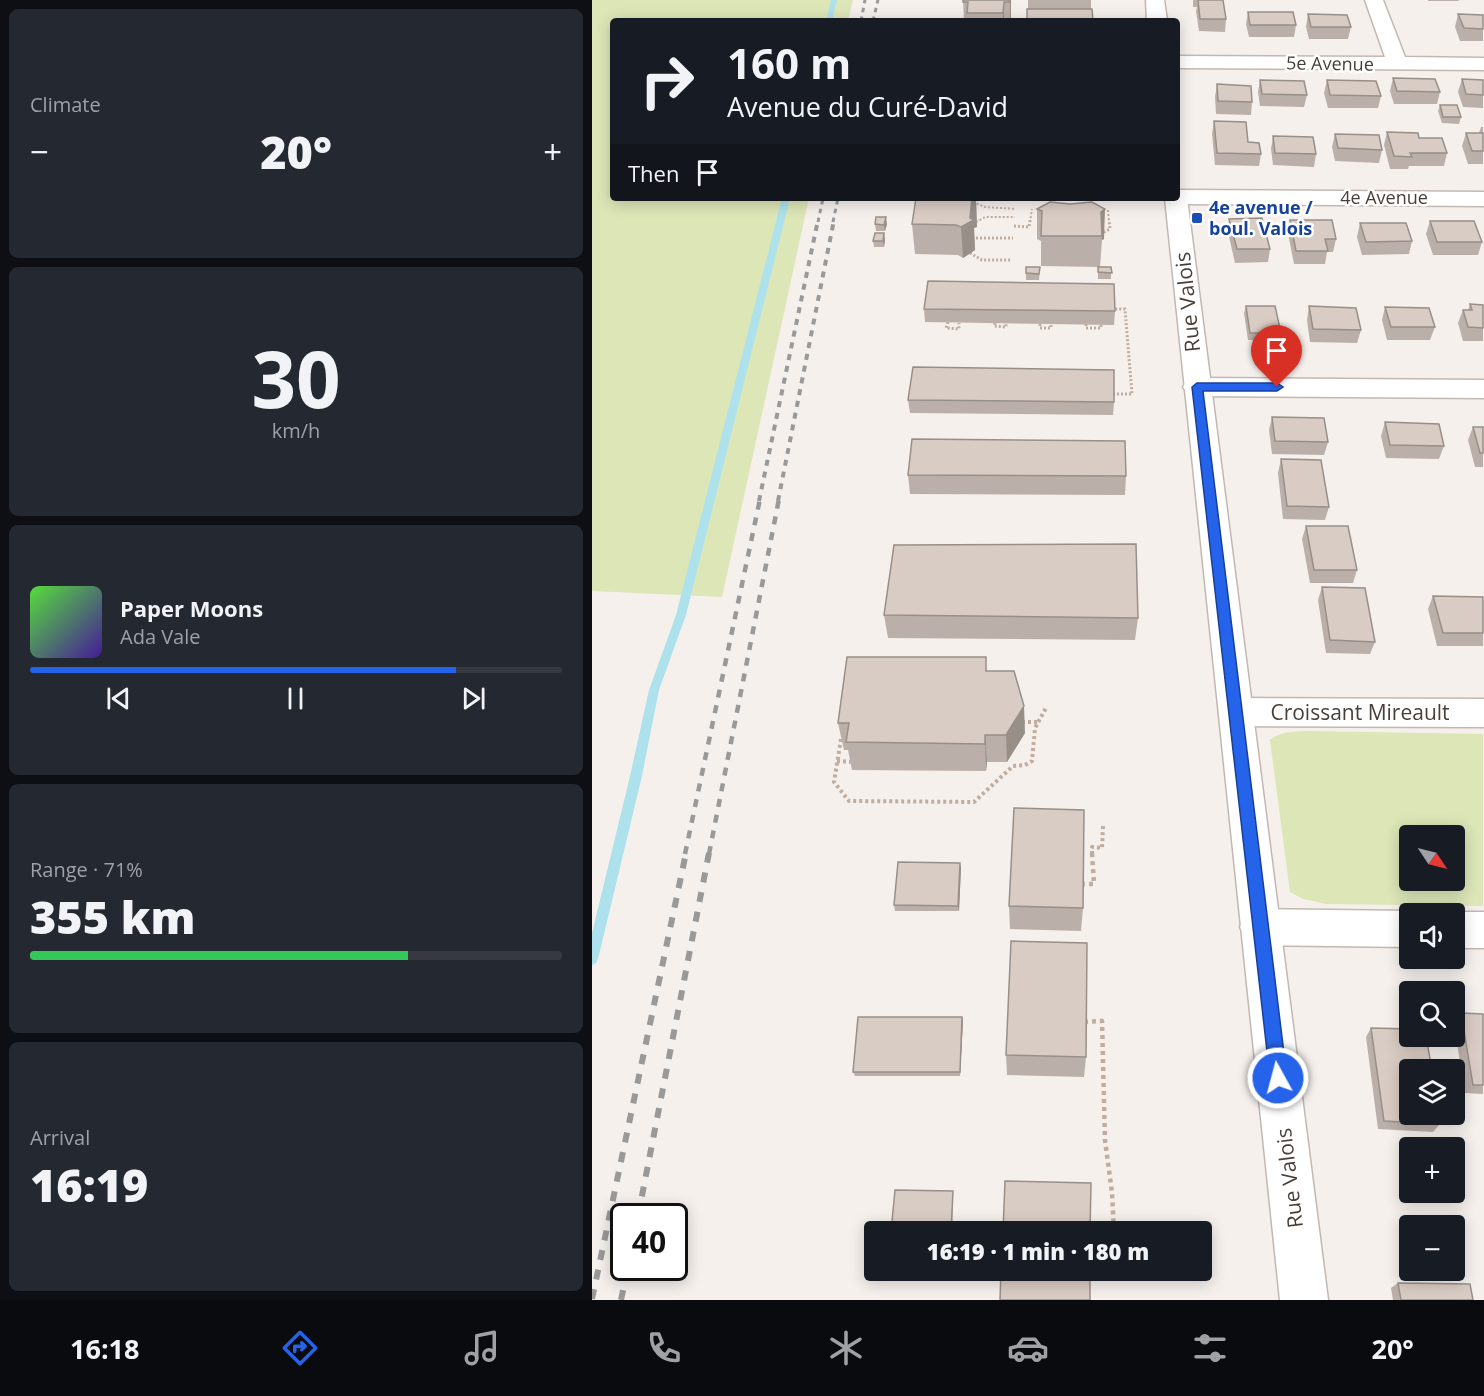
<!DOCTYPE html>
<html lang="en">
<head>
<meta charset="utf-8">
<style>
	:root { --surface:#171b24; --page:#242831; --text:#f1f3f6; --muted:#9ea1a6; --line:#363941; --accent:#2563eb }
	body { margin:0; font-family:"Open Sans",sans-serif; background:var(--page); color:var(--text); height:100vh; display:flex; flex-direction:column; font-size:22px; white-space:nowrap }
	* { box-sizing:border-box; margin:0 }
	p { font-size:20px; color:var(--muted) }
	.icon { flex:none; width:33px; height:33px; fill:none; stroke:currentColor; stroke-width:2; stroke-linecap:round; stroke-linejoin:round }
	.map { position:relative; flex:1; overflow:hidden }
	.side { display:flex; flex-direction:column; gap:9px; padding:9px; background:#0d0f14; width:592px }
	.side>* { flex:none }
	.top-card { position:absolute; left:18px; top:18px; width:570px; height:183px; border-radius:6px; box-shadow:0 3px 15px #0003; background:#171b24; color:var(--text); overflow:hidden }
	.needle { width:39px; rotate:125deg }
	.fabs { position:absolute; left:807px; top:825px; display:grid; gap:12px }
	.fabs a { display:grid; place-items:center; width:66px; height:66px; border-radius:6px; background:var(--surface); box-shadow:0 3px 15px #0003; font-size:30px }
	.speed { position:absolute; left:18px; top:1203px; display:flex; gap:12px; font-size:30px; font-weight:700; text-align:center }
	.speed>* { display:grid; place-content:center; width:78px; height:78px; border-radius:50%; background:var(--surface); box-shadow:0 3px 15px #0003; line-height:1 }
	.speed .limit { border:3px solid #111; border-radius:9px; background:#fff; color:#111 }
	.pin { position:absolute; display:grid; place-items:center; width:51px; height:51px; color:#fff; margin:-62px -26px; border-radius:50% 50% 50% 0; rotate:-45deg; box-shadow:0 0 6px #0007 }
	.pin .icon { rotate:45deg }
	.me { position:absolute; width:66px; margin:-33px; rotate:353deg; stroke-linejoin:round; filter:drop-shadow(0 0 4px #0008) }
	.turn { display:flex; align-items:center; gap:21px; height:126px; padding:0 18px; font-size:27px }
	.turn .icon { width:78px; height:78px; stroke-width:2.5 }
	.turn b { display:block; font-size:42px; line-height:51px }
	.then { display:flex; align-items:center; height:57px; padding:0 18px; background:#0003; gap:12px; font-size:22px }
	.big { font-size:45px; font-weight:800; line-height:1.1 }
	.side .widget { flex:1; display:flex; flex-direction:column; justify-content:center; gap:9px; min-width:0; padding:0 21px; border-radius:9px; background:var(--page) }
	.side .dial { align-items:center; gap:0 }
	.dial b { font-size:78px; line-height:1 }
	.song { display:flex; align-items:center; gap:18px }
	.cover { width:72px; height:72px; border-radius:9px; background:linear-gradient(135deg,hsl(110 70% 55%),hsl(260 70% 35%)) }
	.played { height:6px; border-radius:3px; background:linear-gradient(90deg,var(--accent) 80%,var(--line) 80%) }
	.keys { display:flex; justify-content:space-around; direction:ltr }
	.heat { display:flex; justify-content:space-between; align-items:center; font-size:33px; direction:ltr }
	.charge { height:9px; border-radius:4px; background:linear-gradient(90deg,#34c759 71%,var(--line) 0) }
	.trip { position:absolute; left:272px; top:1221px; width:348px; height:60px; border-radius:6px; background:var(--surface); box-shadow:0 3px 15px #0003; font-weight:800; line-height:60px; text-align:center }
	.dock { display:flex; height:96px; justify-content:space-around; align-items:center; background:#090b0e; color:var(--muted) }
	.dock .icon { width:42px; height:42px }
	.dock .active { color:var(--accent) }
	.dock b { font-size:27px; color:var(--text) }
	main { display:flex; flex:1; min-height:0 }
	.map>svg:first-child { display:block }
</style>
</head>
<body>
<main>
<section class="side">
<div class="widget"><p>Climate</p>
<div class="heat"><a>−</a><b class="big">20°</b><a>+</a></div>
</div>
<div class="widget dial"><b>30</b><p>km/h</p></div>
<div class="widget">
<div class="song"><i class="cover"></i><div><b>Paper Moons</b><p>Ada Vale</p></div></div>
<div class="played"></div>
<div class="keys"><svg class="icon" aria-label="previous" viewBox="0 0 24 24"><path d="M18 5L8 12l10 7zM5 5v14"/></svg><svg class="icon" aria-label="pause" viewBox="0 0 24 24"><path d="M8 5v14M16 5v14"/></svg><svg class="icon" aria-label="next" viewBox="0 0 24 24"><path d="M6 5l10 7-10 7zM19 5v14"/></svg></div>
</div>
<div class="widget"><p>Range · 71%</p><b class="big">355 km</b><div class="charge"></div></div>
<div class="widget"><p>Arrival</p><b class="big">16:19</b></div>
</section>
<div class="map">
<svg width="892" height="1300" viewBox="0 0 892 1300">
	<rect width="100%" height="100%" fill="#f5f0ec"/>
	<path fill="#dce6b7" fill-rule="evenodd" d="M0 0H261L256 21H21V198H217L130 597 0 591Z
		M714 731 891 734V906L734 904 711 899 698 892 678 740C688 731 701 732 714 731ZM818 836H862V880H818Z"/>
	<g fill="none" stroke-linecap="round" stroke-linejoin="round">
		<path fill="#ade2ed" fill-rule="evenodd" d="M239 0H245L240 21H234Z
			M190 198H198L94 615 67 690 50 776 6 959 4 963 0 965V933L38 776 57 690 84 615Z"/>
		<g stroke="#c3b8b1" stroke-width="3">
			<path id="minor" d="M773 0H791L813 57 892 58V70L585 68V56L793 57Z
				M585 190 892 192V206L585 204 577 202 574 198H585Z
				M605 378 892 380V398L605 396 595 393 591 387 595 381Z
				M644 698 892 699V727L644 726 632 722 627 712 632 702Z
				M668 909 818 911 825 914H818V947L668 945 654 940 648 927 654 914Z
				M862 912H892V948H862V914H857Z"/>
		</g>
		<g stroke="#c3b8b1" stroke-width="3">
			<path id="tertiary" d="M554 0H572L575 21H555Z
				M585 191 592 193 595 198 736 1300H688L573 198H585Z"/>
		</g>
		<path stroke="#c1ada0" stroke-width="2" stroke-dasharray="2 2" stroke-linecap="butt" d="M381 202 393 207 424 209
			M516 210 517 222
			M384 222 393 217H423
			M438 222 440 209"/>
		<path stroke="#c1ada0" stroke-width="3" stroke-dasharray="2 2" stroke-linecap="butt" d="M383 222 387 220
			M422 226 437 227 438 220
			M508 234 518 229 517 220
			M380 238H421
			M378 253 390 260H419
			M356 322 354 328 367 329V323
			M403 323 402 326 414 327V323
			M448 324V328H459V324
			M494 324V328H509V325
			M521 394H540L533 309H522"/>
		<path stroke="#c1ada0" stroke-width="4" stroke-dasharray="3 3" stroke-linecap="butt" d="M430 722H446
			M249 739 242 782 257 801 382 802 421 766 433 765 440 761 443 728 454 708
			M245 761 262 762
			M500 854V847L510 848 511 826"/>
		<path stroke="#c1ada0" stroke-width="4.5" stroke-dasharray="4 4" stroke-linecap="butt" d="M489 884H502L500 853
			M492 1022 510 1021 513 1140 520 1193 522 1232
			M496 1271 523 1273V1270"/>
		<use href="#minor" fill="#fff" fill-rule="evenodd"/>
		<use href="#tertiary" fill="#fff" fill-rule="evenodd"/>
		<path stroke="#999" stroke-width="3" stroke-dasharray="4.5 4.5" stroke-linecap="butt" d="M269 21 273 0
			M281 21 286 0
			M226 222 231 198
			M241 222 246 198"/>
		<path stroke="#999" stroke-width="4" stroke-dasharray="6 6" stroke-linecap="butt" d="M167 501 226 220
			M186 501 242 220"/>
		<path stroke="#999" stroke-width="4.5" stroke-dasharray="8 8" stroke-linecap="butt" d="M93 854 168 499
			M117 854 187 499"/>
		<path stroke="#999" stroke-width="6" stroke-dasharray="10 10" stroke-linecap="butt" d="M46 1216 117 853
			M0 1299 94 853
			M29 1300 36 1268"/>
	</g>
	<path fill="#bbafa9" d="M371 0H419V21H372Z
		M436 0H499V9H436Z
		M601 0H631L634 19 633 32 607 31 604 11 605 7H601Z
		M836 0H867L866 1H836Z
		M656 12 704 25 702 37H657L654 24Z
		M716 14 759 27 756 39H717L714 27Z
		M866 14 891 15V41H868L863 27Z
		M801 78 848 92 845 104H802L798 91Z
		M870 79 891 80V108L871 107 866 92Z
		M668 80 715 95 712 107 668 106 666 92Z
		M735 80 789 96 786 108H736L732 93Z
		M625 84 660 102 659 115 624 114 623 97Z
		M848 105 869 117 867 124 850 123 846 111Z
		M622 121 669 154 667 166 623 165 620 134Z
		M889 127H891V164H876L870 146 874 133H887Z
		M795 132 855 153 852 166H817L816 169H798L792 145Z
		M743 134 790 150 787 163 743 161 740 147Z
		M681 136 724 154 722 167 681 165 679 149Z
		M384 199 385 227 382 228 383 250 371 258 366 255 323 254 320 224Z
		M500 202 512 239 510 240 508 267H519V279H506V267L449 266V241L445 239V209Z
		M637 219 678 249 676 262 643 263 636 232Z
		M698 220 744 239 741 252H735L733 264H702L696 233Z
		M838 221 890 242 886 255H841L834 234Z
		M768 223 820 241 817 254 770 255 765 237Z
		M283 224H295L293 231H284Z
		M293 240 292 247H282L281 241Z
		M434 267H448L447 280H434Z
		M878 304 891 305V341H871L866 323 871 310H876Z
		M654 306 689 333 687 340H656L652 313Z
		M717 306 769 330 765 343 718 342 715 320Z
		M793 307 843 327 838 340H795L790 320Z
		M332 309 523 311 522 325 333 322Z
		M316 400 522 402 521 415 318 413Z
		M680 417 736 442 732 455 680 454 677 430Z
		M793 422 852 446 847 459 794 458 789 436Z
		M881 427H891V467H883L876 440Z
		M689 459 737 507 733 520 691 519 686 473Z
		M316 475 534 476 533 495 318 494Z
		M714 526 765 570 761 583H718L710 539Z
		M730 587 783 642 778 654 734 653 726 600Z
		M841 596 891 597V646H845L836 609Z
		M292 615 546 618 543 640 296 638Z
		M395 671 433 733 415 762H395L394 771 260 770 256 750H252L246 723Z
		M369 868 367 911H303L302 905Z
		M417 906 491 908 489 931 418 929Z
		M869 1013 891 1014V1094L873 1093 862 1025V1021Z
		M370 1017 371 1021 368 1076H263L261 1072Z
		M779 1028 848 1124 841 1132 786 1129 774 1037Z
		M414 1055 494 1057 492 1077 415 1075Z
		M806 1283 881 1300H801L799 1288Z"/>
	<path fill="#988f89" d="M418 0H419V21H418Z
		M412 2V21H411V13Z
		M373 198H385L384 199 385 227 382 228 383 250 371 258 369 227Z
		M513 209 512 239 510 240 509 212Z
		M294 217 295 224 293 231 292 225Z
		M292 233 293 240 292 247 291 241Z
		M432 706 433 733 415 762 414 735Z
		M393 735 395 762 394 771 393 744Z
		M368 863 369 868 367 911 366 906Z
		M370 1017 371 1021 368 1076V1072Z
		M361 1191V1194L360 1232H359Z"/>
	<path fill="#d9ccc4" stroke="#988f89" stroke-width="1.5" d="M371 0H418V2H412L411 13H375L376 2H371Z
		M606 0H631L634 19H608Z
		M435 9H500L501 21H435Z
		M656 12H701L704 25H658Z
		M716 14 755 15 759 27H719Z
		M866 14 891 15V29L872 28Z
		M801 78 843 79 848 92 805 91Z
		M870 79 891 80V95L874 94Z
		M668 80 712 81 715 95 670 94Z
		M735 80 784 81 789 96 738 95Z
		M625 84 659 86 660 102 626 101Z
		M848 105H865L869 117H851Z
		M622 121 654 122 656 142 667 143 669 154 625 153Z
		M795 132 826 133 827 138H850L855 153H818L820 157 802 156Z
		M874 133H891V151H880Z
		M743 134 787 135 790 150 746 148Z
		M681 136 721 137 724 154 683 153Z
		M324 198H381H380L378 218 382 220 369 227 364 225 320 224Z
		M458 202 478 204 500 202 513 209 509 212 510 236H449L450 211 445 209Z
		M284 217H294L292 225 283 224Z
		M670 218 678 249H645L637 219Z
		M698 220H740L744 239H733L736 251H704Z
		M838 221H882L890 242H845Z
		M768 223H814L820 241 774 242Z
		M283 233H292L291 241H281Z
		M434 267H448L447 274 434 273Z
		M506 267H519L520 273 506 272Z
		M336 281 522 284 523 311 332 309Z
		M878 304 891 305V328L876 327 871 310H880Z
		M654 306H683L689 333H658Z
		M717 306 764 308 769 330 721 329Z
		M793 307 837 308 843 327H799Z
		M321 367 522 370V402L316 400Z
		M680 417 732 418 736 442 683 441Z
		M793 422 847 424 852 446 798 445Z
		M881 427H891V453H888Z
		M320 439 533 441 534 476 316 475Z
		M689 459 729 460 737 507 695 506Z
		M714 526H756L765 570H722Z
		M544 544 546 618 292 615 302 545Z
		M730 587 773 588 783 642 738 640Z
		M841 596 891 597V633H851Z
		M255 657H394V671H422L432 706 414 735H393V744L254 742 257 723H246Z
		M422 808 492 810 491 908 417 906Z
		M306 862 368 863 366 906 302 905Z
		M419 941 495 943 494 1057 414 1055Z
		M869 1013 891 1014V1085H881Z
		M266 1017H370L368 1072H261Z
		M779 1028 818 1029V1036H834L840 1070H818V1114H847L848 1124 792 1121Z
		M413 1181 499 1183 498 1232H411Z
		M303 1190 361 1191 359 1232H299Z
		M409 1270H498V1300H408Z
		M806 1283 878 1284 881 1300H809Z"/>
	<path fill="#2563eb" stroke="#184099" stroke-width="1.5" d="M605 383H685L691 387 685 391H611L695 1078 693 1084 686 1086 680 1084 678 1078 600 387Z"/>
	<rect fill="#1a4fb4" stroke="#fff" stroke-width="2" x="599" y="212" width="12" height="12" rx="3"/>
	<g text-anchor="middle" stroke-width="5" stroke-linejoin="round" paint-order="stroke">
		<g font-size="18" fill="#493f39" stroke="#fff">
			<text transform="translate(738 64) rotate(1)" y="6">5e Avenue</text>
			<text x="792" y="204">4e Avenue</text>
		</g>
		<g font-size="18" font-weight="bold" fill="#164399" stroke="#fff" text-anchor="start">
			<text x="617" y="214">4e avenue /<tspan x="617" dy="21">boul. Valois</tspan></text>
		</g>
		<g font-size="21" fill="#493f39" stroke="#fff">
			<text transform="translate(596 302) rotate(-96)" y="7">Rue Valois</text>
			<text x="768" y="720">Croissant Mireault</text>
			<text transform="translate(698 1178) rotate(-97)" y="7">Rue Valois</text>
		</g>
	</g>
</svg>
<div class="fabs">
<a><svg class="needle" viewBox="-14 -14 28 28"><path d="M0-13l5 13h-10z" fill="#e53935"/><path d="M0 13l5-13h-10z" fill="#9ea1a6"/></svg></a>
<a><svg class="icon" aria-label="sound" viewBox="0 0 24 24"><path d="M4 9h4l5-4v14l-5-4H4zM17 9q2 3 0 6"/></svg></a>
<a><svg class="icon" aria-label="search" viewBox="0 0 24 24"><circle cx="10" cy="10" r="6"/><path d="M15 15l6 6"/></svg></a>
<a><svg class="icon" aria-label="layers" viewBox="0 0 24 24"><path d="M12 4l9 5-9 5-9-5zM3 14l9 5 9-5"/></svg></a>
<a>+</a>
<a>−</a>
</div>
<div class="speed"><div class="limit">40</div></div>
<div class="pin" style="left:685px;top:387px;background:#d93025"><svg class="icon" aria-label="arrive" viewBox="0 0 24 24"><path d="M6 21V4h12l-3 4 3 4H6"/></svg></div>
<svg class="me" style="left:686px;top:1078px" viewBox="-20 -20 40 40"><circle r="17" fill="#2563eb" stroke="#fff" stroke-width="3"/><path d="M0-11L8 9 0 5-8 9z" fill="#fff"/></svg>
<div class="trip">16:19 · 1 min · 180 m</div>
<div class="top-card">
<div class="turn"><svg class="icon" aria-label="right" viewBox="0 0 24 24"><path d="M7 20v-9h11M14 6l5 5-5 5"/></svg><div><b>160 m</b>Avenue du Curé-David</div></div>
<div class="then">Then<svg class="icon" aria-label="arrive" viewBox="0 0 24 24"><path d="M6 21V4h12l-3 4 3 4H6"/></svg></div>
</div>
</div>
</main>
<nav class="dock">
<b>16:18</b>
<svg class="icon active" aria-label="directions" viewBox="0 0 24 24"><path d="M12 3l9 9-9 9-9-9zM9 14v-3h6M13 9l2 2-2 2"/></svg>
<svg class="icon" aria-label="music" viewBox="0 0 24 24"><path d="M9 18V5l10-2v13"/><circle cx="6" cy="18" r="3"/><circle cx="16" cy="16" r="3"/></svg>
<svg class="icon" aria-label="phone" viewBox="0 0 24 24"><path d="M5 4h4l2 5-3 2q2 4 5 5l2-3 5 2v4C11 20 4 13 5 4z"/></svg>
<svg class="icon" aria-label="climate" viewBox="0 0 24 24"><path d="M12 3v18M4 7l16 10M4 17L20 7"/></svg>
<svg class="icon" aria-label="car" viewBox="0 0 24 24"><path d="M5 17H2v-5l4-1 3-4h7l3 4 3 1v5h-3M9 17h6M6 11h13"/><circle cx="7" cy="17" r="2"/><circle cx="17" cy="17" r="2"/></svg>
<svg class="icon" aria-label="filters" viewBox="0 0 24 24"><path d="M4 7h16M4 17h16"/><circle cx="9" cy="7" r="2"/><circle cx="15" cy="17" r="2"/></svg>
<b>20°</b>
</nav>
</body>
</html>
